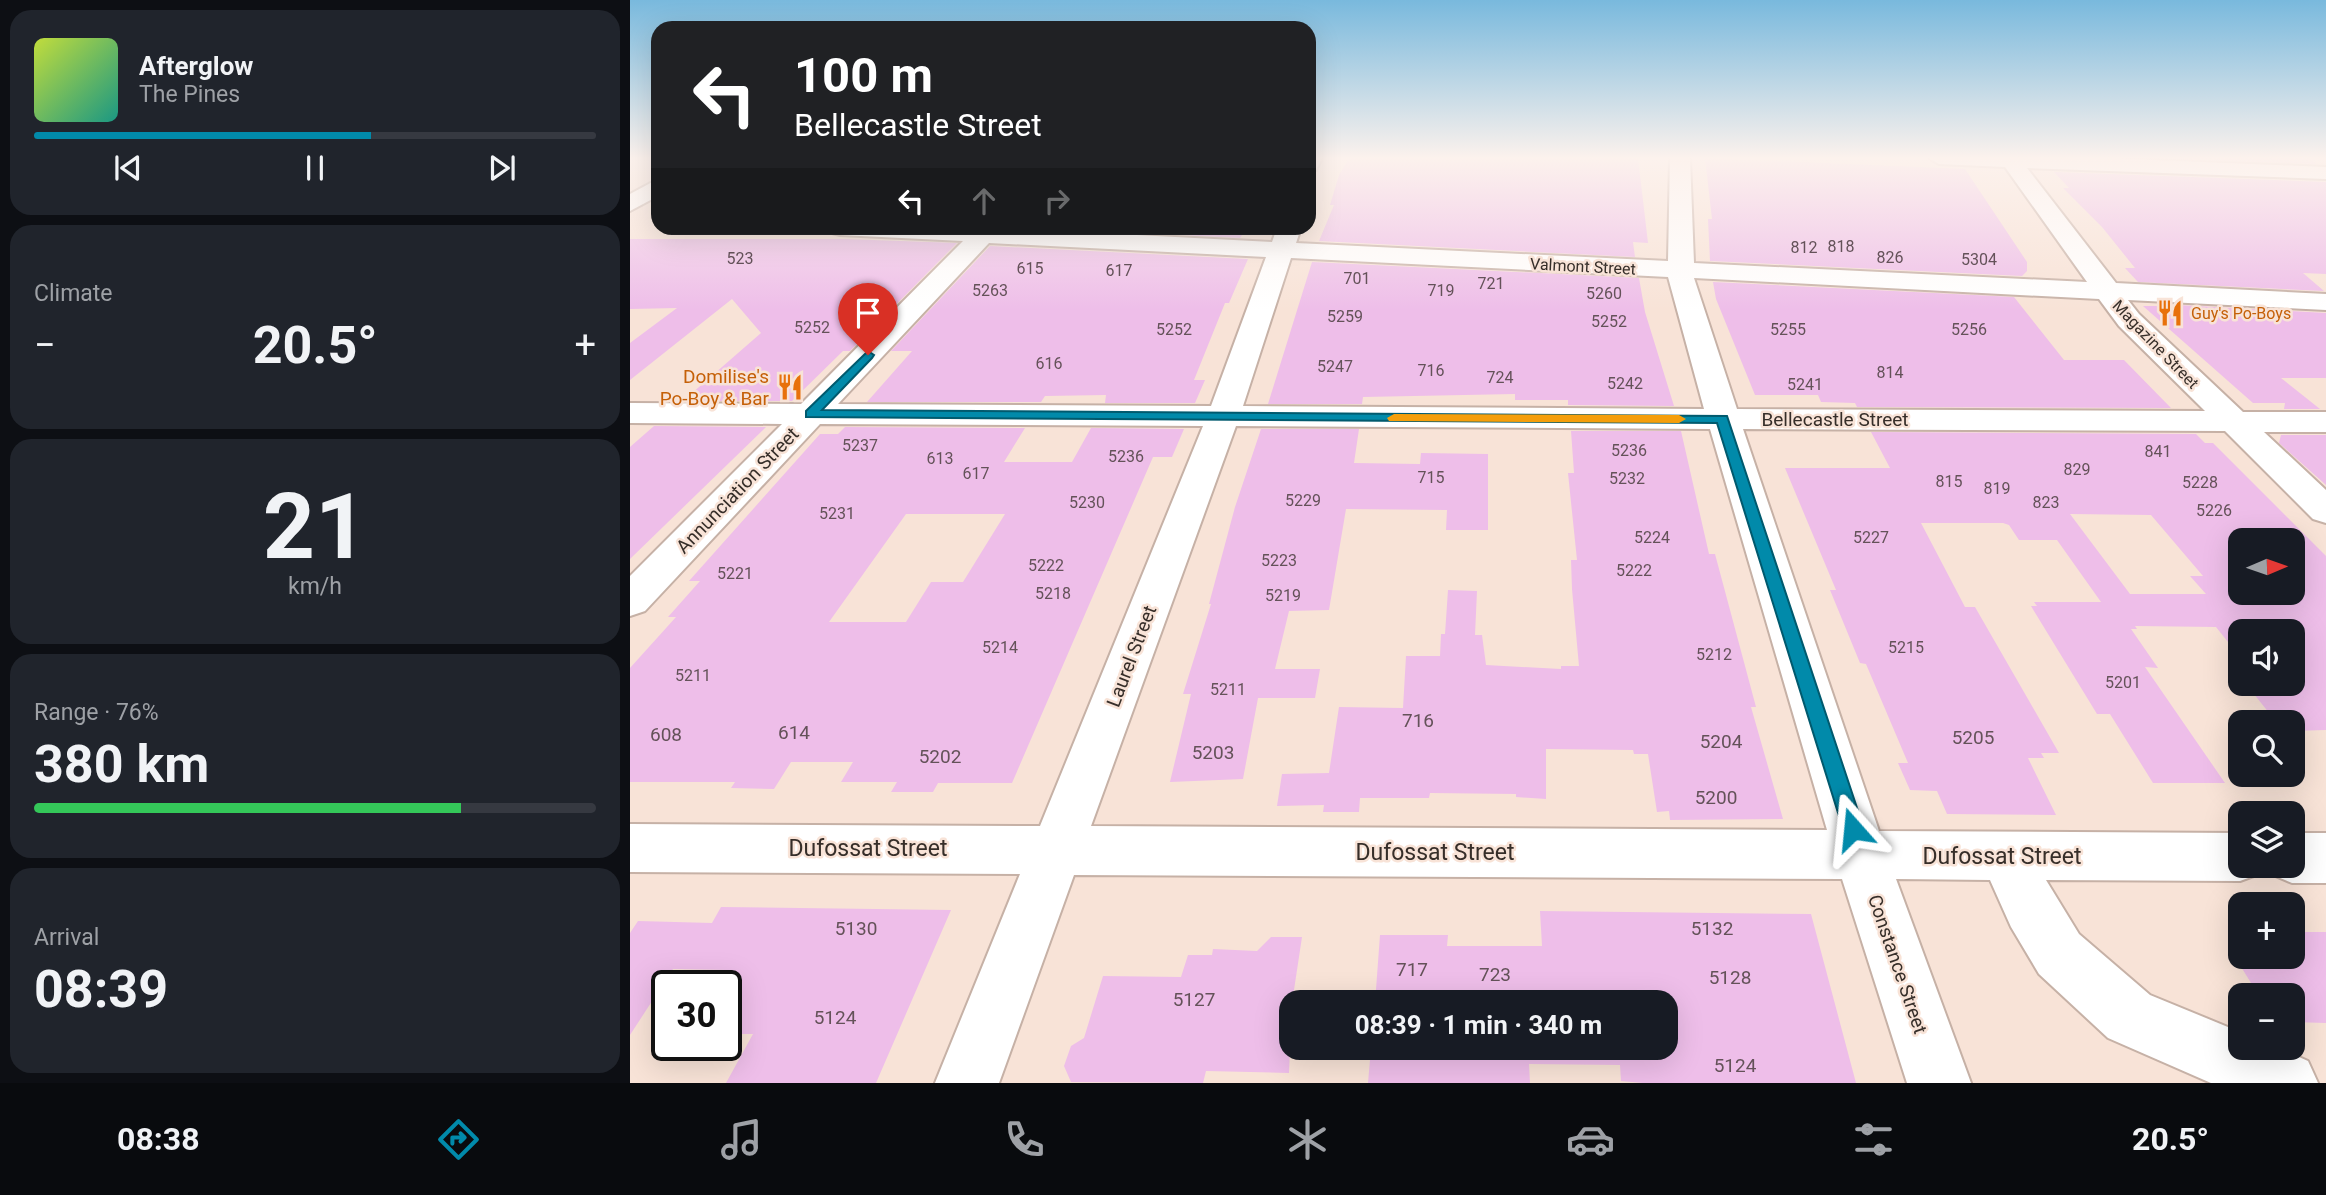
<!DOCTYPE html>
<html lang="en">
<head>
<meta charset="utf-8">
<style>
	:root { --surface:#171b24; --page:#20242c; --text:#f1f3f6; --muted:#9ea1a6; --line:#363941; --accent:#018aaa }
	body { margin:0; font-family:Roboto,sans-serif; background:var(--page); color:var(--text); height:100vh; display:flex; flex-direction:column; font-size:26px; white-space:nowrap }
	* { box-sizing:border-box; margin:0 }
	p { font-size:23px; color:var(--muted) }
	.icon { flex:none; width:38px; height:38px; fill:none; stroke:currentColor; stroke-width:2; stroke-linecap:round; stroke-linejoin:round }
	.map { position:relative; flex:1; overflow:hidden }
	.side { display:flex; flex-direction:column; gap:10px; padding:10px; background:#0d0f14; width:630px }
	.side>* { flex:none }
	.top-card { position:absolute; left:21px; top:21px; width:665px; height:214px; border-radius:21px; box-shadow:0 7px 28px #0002; background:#202124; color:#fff; overflow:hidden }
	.needle { width:46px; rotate:88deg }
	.controls { position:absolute; left:1598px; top:528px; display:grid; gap:14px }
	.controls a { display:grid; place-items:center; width:77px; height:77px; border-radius:14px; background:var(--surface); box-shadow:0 7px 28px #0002; font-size:35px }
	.speed { position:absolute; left:21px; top:970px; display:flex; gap:14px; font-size:35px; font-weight:700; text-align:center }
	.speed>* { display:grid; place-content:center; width:91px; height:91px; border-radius:50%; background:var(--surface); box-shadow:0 7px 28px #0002; line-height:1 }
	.speed .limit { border:4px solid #111; border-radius:10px; background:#fff; color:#111 }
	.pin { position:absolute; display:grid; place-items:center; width:60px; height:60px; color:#fff; margin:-72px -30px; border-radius:50% 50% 50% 0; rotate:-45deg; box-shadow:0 0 7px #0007 }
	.pin .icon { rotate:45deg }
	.me { position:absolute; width:77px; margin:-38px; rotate:342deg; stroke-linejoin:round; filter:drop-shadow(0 0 5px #0008) }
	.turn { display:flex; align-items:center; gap:24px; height:147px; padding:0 28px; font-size:32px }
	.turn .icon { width:91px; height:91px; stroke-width:2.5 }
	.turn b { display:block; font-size:49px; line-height:60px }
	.lanes { display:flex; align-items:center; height:66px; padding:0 28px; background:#0003; justify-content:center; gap:35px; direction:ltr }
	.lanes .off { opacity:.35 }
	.big { font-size:52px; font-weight:700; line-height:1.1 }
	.side .tile { flex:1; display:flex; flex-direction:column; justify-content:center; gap:10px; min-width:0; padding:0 24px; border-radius:21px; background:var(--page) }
	.side .dial { align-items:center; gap:0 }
	.dial b { font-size:91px; line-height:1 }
	.song { display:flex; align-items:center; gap:21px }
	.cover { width:84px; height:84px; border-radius:10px; background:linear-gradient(135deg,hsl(70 70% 55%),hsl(170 70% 35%)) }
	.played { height:7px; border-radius:4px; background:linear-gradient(90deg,var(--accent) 60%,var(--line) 60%) }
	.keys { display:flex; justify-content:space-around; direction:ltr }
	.heat { display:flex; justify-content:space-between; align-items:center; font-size:38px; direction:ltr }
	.charge { height:10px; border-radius:5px; background:linear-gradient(90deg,#34c759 76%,var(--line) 0) }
	.trip { position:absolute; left:649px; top:990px; width:399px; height:70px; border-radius:21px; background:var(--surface); box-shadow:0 7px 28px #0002; font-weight:700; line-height:70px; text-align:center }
	.dock { display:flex; height:112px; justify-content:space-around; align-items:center; background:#090b0e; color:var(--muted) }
	.dock .icon { width:49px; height:49px }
	.dock .on { color:var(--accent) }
	.dock b { font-size:32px; color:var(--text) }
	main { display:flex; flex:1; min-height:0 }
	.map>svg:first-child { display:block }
</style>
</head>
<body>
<main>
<section class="side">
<div class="tile">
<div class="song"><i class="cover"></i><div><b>Afterglow</b><p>The Pines</p></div></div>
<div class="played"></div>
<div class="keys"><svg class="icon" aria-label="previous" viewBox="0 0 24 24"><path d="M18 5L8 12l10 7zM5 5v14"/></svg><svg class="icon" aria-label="pause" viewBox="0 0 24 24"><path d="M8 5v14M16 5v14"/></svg><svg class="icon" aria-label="next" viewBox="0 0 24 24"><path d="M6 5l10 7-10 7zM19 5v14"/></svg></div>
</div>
<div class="tile"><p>Climate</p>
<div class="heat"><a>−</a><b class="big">20.5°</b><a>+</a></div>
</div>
<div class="tile dial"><b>21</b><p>km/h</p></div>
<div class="tile"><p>Range · 76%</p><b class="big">380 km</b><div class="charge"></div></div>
<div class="tile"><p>Arrival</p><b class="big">08:39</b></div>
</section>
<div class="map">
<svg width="1696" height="1083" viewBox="0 0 1696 1083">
	<rect width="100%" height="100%" fill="#f8e3d7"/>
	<path fill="#eebee9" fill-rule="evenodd" d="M719 158H1008L1018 243 1003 242 1005 257 689 241 704 205H700L709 175Z
		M1075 158 1335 169 1397 262V271L1392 276 1080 261 1078 219H1082Z
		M1542 158H1679L1687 164Z
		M1424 172 1696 182V274L1673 273 1694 291 1508 282 1495 268H1505L1472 227 1433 188H1439Z
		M413 228H617L610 238Z
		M0 239H214L327 243 220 351H213L162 401H53L131 333 102 299 0 380V343L47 308 0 309Z
		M360 246 618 259 599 303H595L564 380H575L565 403H475L476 395 415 396 411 402H237L282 351H261Z
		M682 262 1009 278 1015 312 1044 406 938 405V400H885V394L733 397 732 404H638Z
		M1083 282 1384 297 1434 360H1494L1541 408 1227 407 1225 403 1191 402 1188 395H1125L1086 299Z
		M1529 304 1696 313V378H1651L1690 409H1654L1655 403H1623L1513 306H1531Z
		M24 426 136 427 0 559V447Z
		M215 427 395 428 374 462H442L461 428 554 429 542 457H523L382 783H308L303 792H261L267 782H211L223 762H161L144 789 101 788 105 782H0V668L46 617H38L70 581H59L190 434H208ZM276 514H375L333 582H301L276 622H199Z
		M631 429H729L724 463 790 464 791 453 858 454V530H816L817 510 716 509 699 610 659 611 645 669H690L685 698H628L613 779 540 782 561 694H553L581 604H579L605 507Z
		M941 431H1051L1079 554H1085L1126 707H1121L1153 819 1040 820 1039 811 1027 812 1018 754H1004L1003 750 916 749V799L886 797V794L800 793 799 798H730L729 812H693L694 805 647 806 652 774 699 773 709 707 773 708 776 656H810L811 634H815L818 590 847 591 845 635H852L856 665 931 669V666H949L942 589 941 560H947L938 473H944Z
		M1241 432 1566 434 1575 443H1583L1696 556V730L1662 731V723H1647L1616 684H1662V632H1610V657L1586 627 1505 626 1507 629H1501L1528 668 1515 667 1595 783H1523L1480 714H1467L1401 606H1407L1404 602H1471L1427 540H1389L1379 525 1373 523H1291L1335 607H1345L1429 753H1411L1414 758H1398L1426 815 1317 814 1307 791 1280 790 1268 763H1278L1236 664 1230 663 1200 590H1206L1155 468H1260ZM1440 514 1521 515 1573 576H1560L1576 594H1500ZM1610 541H1662V595H1610Z
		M1651 435H1696V485L1649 443Z
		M91 907 321 910 246 1083H96L123 1034H96V970L43 969 0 1035V933L8 921 82 923Z
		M910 911 1181 914 1226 1083H1013L991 1081 990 1065 899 1064 900 1083H738L741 1048H1036V1003H745L750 935H818L817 946H912Z
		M1662 932H1696V1023L1662 1022V996H1629L1605 957H1662Z
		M641 937H672L662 1003 659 1073 576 1071 573 1083 441 1082 434 1066 441 1046 454 1038 473 976 551 977 558 955H582L583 949 627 951Z"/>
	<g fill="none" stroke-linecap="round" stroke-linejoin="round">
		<g stroke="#c6b1a6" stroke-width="4">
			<path id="minor" d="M679 158H692L686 170 679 172Z
				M1040 158H1060L1064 263 1457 282 1375 167 1309 164 1299 158H1475L1696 167V179L1397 168 1486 283 1696 294V310L1498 300 1509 314 1613 412H1696V432H1634L1696 490V523L1683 519 1595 431 1113 429 1249 831 1610 833V866H1632L1629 874 1610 881 1416 880 1449 934 1520 995 1610 1032V1048H1649L1678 1061 1688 1083H1581L1478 1038 1409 974 1381 927 1360 880 1266 879 1341 1083H1277L1212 879 444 875 369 1083H305L390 874 0 872V824L410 826 573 426 190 424 15 611 0 616V576L152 424 0 423V403L171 404 333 241 210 235 202 233 198 228H372L642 242 647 228H671L666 243 1038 261ZM359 243 636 257 581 406 208 404ZM661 258 1038 277 1074 409 613 406ZM1064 278 1469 299 1489 326 1575 411 1107 409ZM606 426 1080 429 1197 830 461 826Z
				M28 179V196L0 211V194Z
				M1662 833H1696V883H1662L1643 875 1639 866H1662Z"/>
		</g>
		<use href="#minor" fill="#fff" fill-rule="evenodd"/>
	</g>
	<linearGradient id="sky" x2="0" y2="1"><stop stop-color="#79b9dd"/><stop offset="0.51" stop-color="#fcf2ed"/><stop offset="1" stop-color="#fcf2ed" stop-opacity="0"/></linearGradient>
	<rect width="1696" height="310" fill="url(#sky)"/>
	<path fill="#018aaa" stroke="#015a6e" stroke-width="2" d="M238 351 244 355 242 358 192 410 1097 416 1234 829 1231 836 1223 839 1216 836 1213 829 1087 423 176 417V411Z"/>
	<path fill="#f59e0b" d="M764 414 1049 415 1056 419 1049 423 759 421 757 418Z"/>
	<defs>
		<g id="restaurant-bare" transform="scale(2.1)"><path d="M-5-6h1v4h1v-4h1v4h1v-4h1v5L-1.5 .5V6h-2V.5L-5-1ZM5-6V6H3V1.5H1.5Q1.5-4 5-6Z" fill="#e8710a" stroke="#f8e3d7" stroke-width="2.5" paint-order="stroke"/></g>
	</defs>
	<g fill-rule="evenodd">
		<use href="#restaurant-bare" x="1540" y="313"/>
		<use href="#restaurant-bare" x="160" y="387"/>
	</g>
	<g text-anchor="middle" stroke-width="5" stroke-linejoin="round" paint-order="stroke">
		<g font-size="16" fill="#645259">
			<text x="1211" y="252">818</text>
			<text x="1174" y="253">812</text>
			<text x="1260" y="263">826</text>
			<text x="110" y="264">523</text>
			<text x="1349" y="265">5304</text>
			<text x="400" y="274">615</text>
			<text x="489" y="276">617</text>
			<text x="727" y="284">701</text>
			<text x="861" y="289">721</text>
			<text x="360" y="296">5263</text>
			<text x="811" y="296">719</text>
			<text x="974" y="299">5260</text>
			<text x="715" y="322">5259</text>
			<text x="979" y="327">5252</text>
			<text x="182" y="333">5252</text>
			<text x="544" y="335">5252</text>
			<text x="1158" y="335">5255</text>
			<text x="1339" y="335">5256</text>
			<text x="419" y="369">616</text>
			<text x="705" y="372">5247</text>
			<text x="801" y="376">716</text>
			<text x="1260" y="378">814</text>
			<text x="870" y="383">724</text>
			<text x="995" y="389">5242</text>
			<text x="1175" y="390">5241</text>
			<text x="230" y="451">5237</text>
			<text x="999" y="456">5236</text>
			<text x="1528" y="457">841</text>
			<text x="496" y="462">5236</text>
			<text x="310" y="464">613</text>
			<text x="1447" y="475">829</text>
			<text x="346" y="479">617</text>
			<text x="801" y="483">715</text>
			<text x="997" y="484">5232</text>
			<text x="1319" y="487">815</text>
			<text x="1570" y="488">5228</text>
			<text x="1367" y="494">819</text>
			<text x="673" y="506">5229</text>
			<text x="457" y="508">5230</text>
			<text x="1416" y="508">823</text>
			<text x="1584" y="516">5226</text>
			<text x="207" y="519">5231</text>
			<text x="1022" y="543">5224</text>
			<text x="1241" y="543">5227</text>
			<text x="649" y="566">5223</text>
			<text x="416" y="571">5222</text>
			<text x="1004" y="576">5222</text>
			<text x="105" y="579">5221</text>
			<text x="423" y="599">5218</text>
			<text x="653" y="601">5219</text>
			<text x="370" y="653">5214</text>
			<text x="1276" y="653">5215</text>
			<text x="1084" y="660">5212</text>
			<text x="63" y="681">5211</text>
			<text x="1493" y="688">5201</text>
			<text x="598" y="695">5211</text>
		</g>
		<g font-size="16" fill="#362e29" stroke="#f8e3d7">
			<text transform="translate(953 266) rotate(3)" y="6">Valmont Street</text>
			<text transform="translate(1526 344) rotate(46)" y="6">Magazine Street</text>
		</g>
		<g font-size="16" fill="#c56008" stroke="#f8e3d7" text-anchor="start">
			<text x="1561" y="319">Guy's Po-Boys</text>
		</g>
		<g font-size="19" fill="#c56008" stroke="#f8e3d7" text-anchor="end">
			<text x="139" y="383">Domilise's<tspan x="139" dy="22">Po-Boy &amp; Bar</tspan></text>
		</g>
		<g font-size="19" fill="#362e29" stroke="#f8e3d7">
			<text x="1205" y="426">Bellecastle Street</text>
			<text transform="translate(107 490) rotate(-46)" y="7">Annunciation Street</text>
			<text transform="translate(501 656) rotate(-69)" y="7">Laurel Street</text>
			<text transform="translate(1268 964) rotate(71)" y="7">Constance Street</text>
		</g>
		<g font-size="19" fill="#645259">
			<text x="788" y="727">716</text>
			<text x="164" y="739">614</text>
			<text x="36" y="741">608</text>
			<text x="1343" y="744">5205</text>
			<text x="1091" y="748">5204</text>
			<text x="583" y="759">5203</text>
			<text x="310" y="763">5202</text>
			<text x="1086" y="804">5200</text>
			<text x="226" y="935">5130</text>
			<text x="1082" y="935">5132</text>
			<text x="782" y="976">717</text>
			<text x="865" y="981">723</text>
			<text x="1100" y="984">5128</text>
			<text x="564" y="1006">5127</text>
			<text x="205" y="1024">5124</text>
			<text x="1105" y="1072">5124</text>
		</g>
		<g font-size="23" fill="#362e29" stroke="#f8e3d7">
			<text x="238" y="856">Dufossat Street</text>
			<text x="805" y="860">Dufossat Street</text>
			<text x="1372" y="864">Dufossat Street</text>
		</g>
	</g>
</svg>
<div class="controls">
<a><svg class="needle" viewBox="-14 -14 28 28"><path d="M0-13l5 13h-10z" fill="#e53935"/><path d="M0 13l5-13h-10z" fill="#9ea1a6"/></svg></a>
<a><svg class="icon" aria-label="sound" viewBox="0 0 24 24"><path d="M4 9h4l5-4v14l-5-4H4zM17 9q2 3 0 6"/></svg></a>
<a><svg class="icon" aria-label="search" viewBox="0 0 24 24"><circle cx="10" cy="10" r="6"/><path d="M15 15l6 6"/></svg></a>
<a><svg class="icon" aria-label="layers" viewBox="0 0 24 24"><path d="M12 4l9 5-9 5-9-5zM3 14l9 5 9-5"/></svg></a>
<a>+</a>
<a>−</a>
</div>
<div class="speed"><div class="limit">30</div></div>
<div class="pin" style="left:238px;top:355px;background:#d93025"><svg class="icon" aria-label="arrive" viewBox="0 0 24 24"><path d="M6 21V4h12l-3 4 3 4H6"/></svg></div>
<svg class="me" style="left:1223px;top:829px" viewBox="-20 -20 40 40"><path d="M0-17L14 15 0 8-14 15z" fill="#018aaa" stroke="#fff" stroke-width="4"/></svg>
<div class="trip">08:39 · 1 min · 340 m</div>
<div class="top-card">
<div class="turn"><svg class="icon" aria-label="left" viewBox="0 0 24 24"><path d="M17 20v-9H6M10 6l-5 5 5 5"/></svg><div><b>100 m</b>Bellecastle Street</div></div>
<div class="lanes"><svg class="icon" aria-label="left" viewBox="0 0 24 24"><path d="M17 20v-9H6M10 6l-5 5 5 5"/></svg><svg class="icon off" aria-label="ahead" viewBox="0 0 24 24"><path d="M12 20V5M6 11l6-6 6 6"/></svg><svg class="icon off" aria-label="right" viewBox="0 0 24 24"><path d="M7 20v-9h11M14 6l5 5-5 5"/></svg></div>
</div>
</div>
</main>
<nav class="dock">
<b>08:38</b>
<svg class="icon on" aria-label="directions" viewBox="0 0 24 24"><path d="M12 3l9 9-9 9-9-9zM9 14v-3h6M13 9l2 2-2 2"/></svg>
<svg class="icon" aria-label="music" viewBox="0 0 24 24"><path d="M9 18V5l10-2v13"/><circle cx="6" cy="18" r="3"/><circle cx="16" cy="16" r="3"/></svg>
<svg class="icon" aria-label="phone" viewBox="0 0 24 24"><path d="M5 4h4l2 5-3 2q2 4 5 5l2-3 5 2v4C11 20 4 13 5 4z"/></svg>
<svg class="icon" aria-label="climate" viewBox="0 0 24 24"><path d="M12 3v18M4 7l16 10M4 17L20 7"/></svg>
<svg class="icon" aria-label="car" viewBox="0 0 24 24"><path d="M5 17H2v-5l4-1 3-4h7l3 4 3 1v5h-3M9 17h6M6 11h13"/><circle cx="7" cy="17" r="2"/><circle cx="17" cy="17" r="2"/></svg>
<svg class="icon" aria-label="filters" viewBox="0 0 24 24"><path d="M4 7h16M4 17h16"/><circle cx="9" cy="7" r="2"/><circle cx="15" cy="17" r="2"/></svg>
<b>20.5°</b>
</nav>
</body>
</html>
